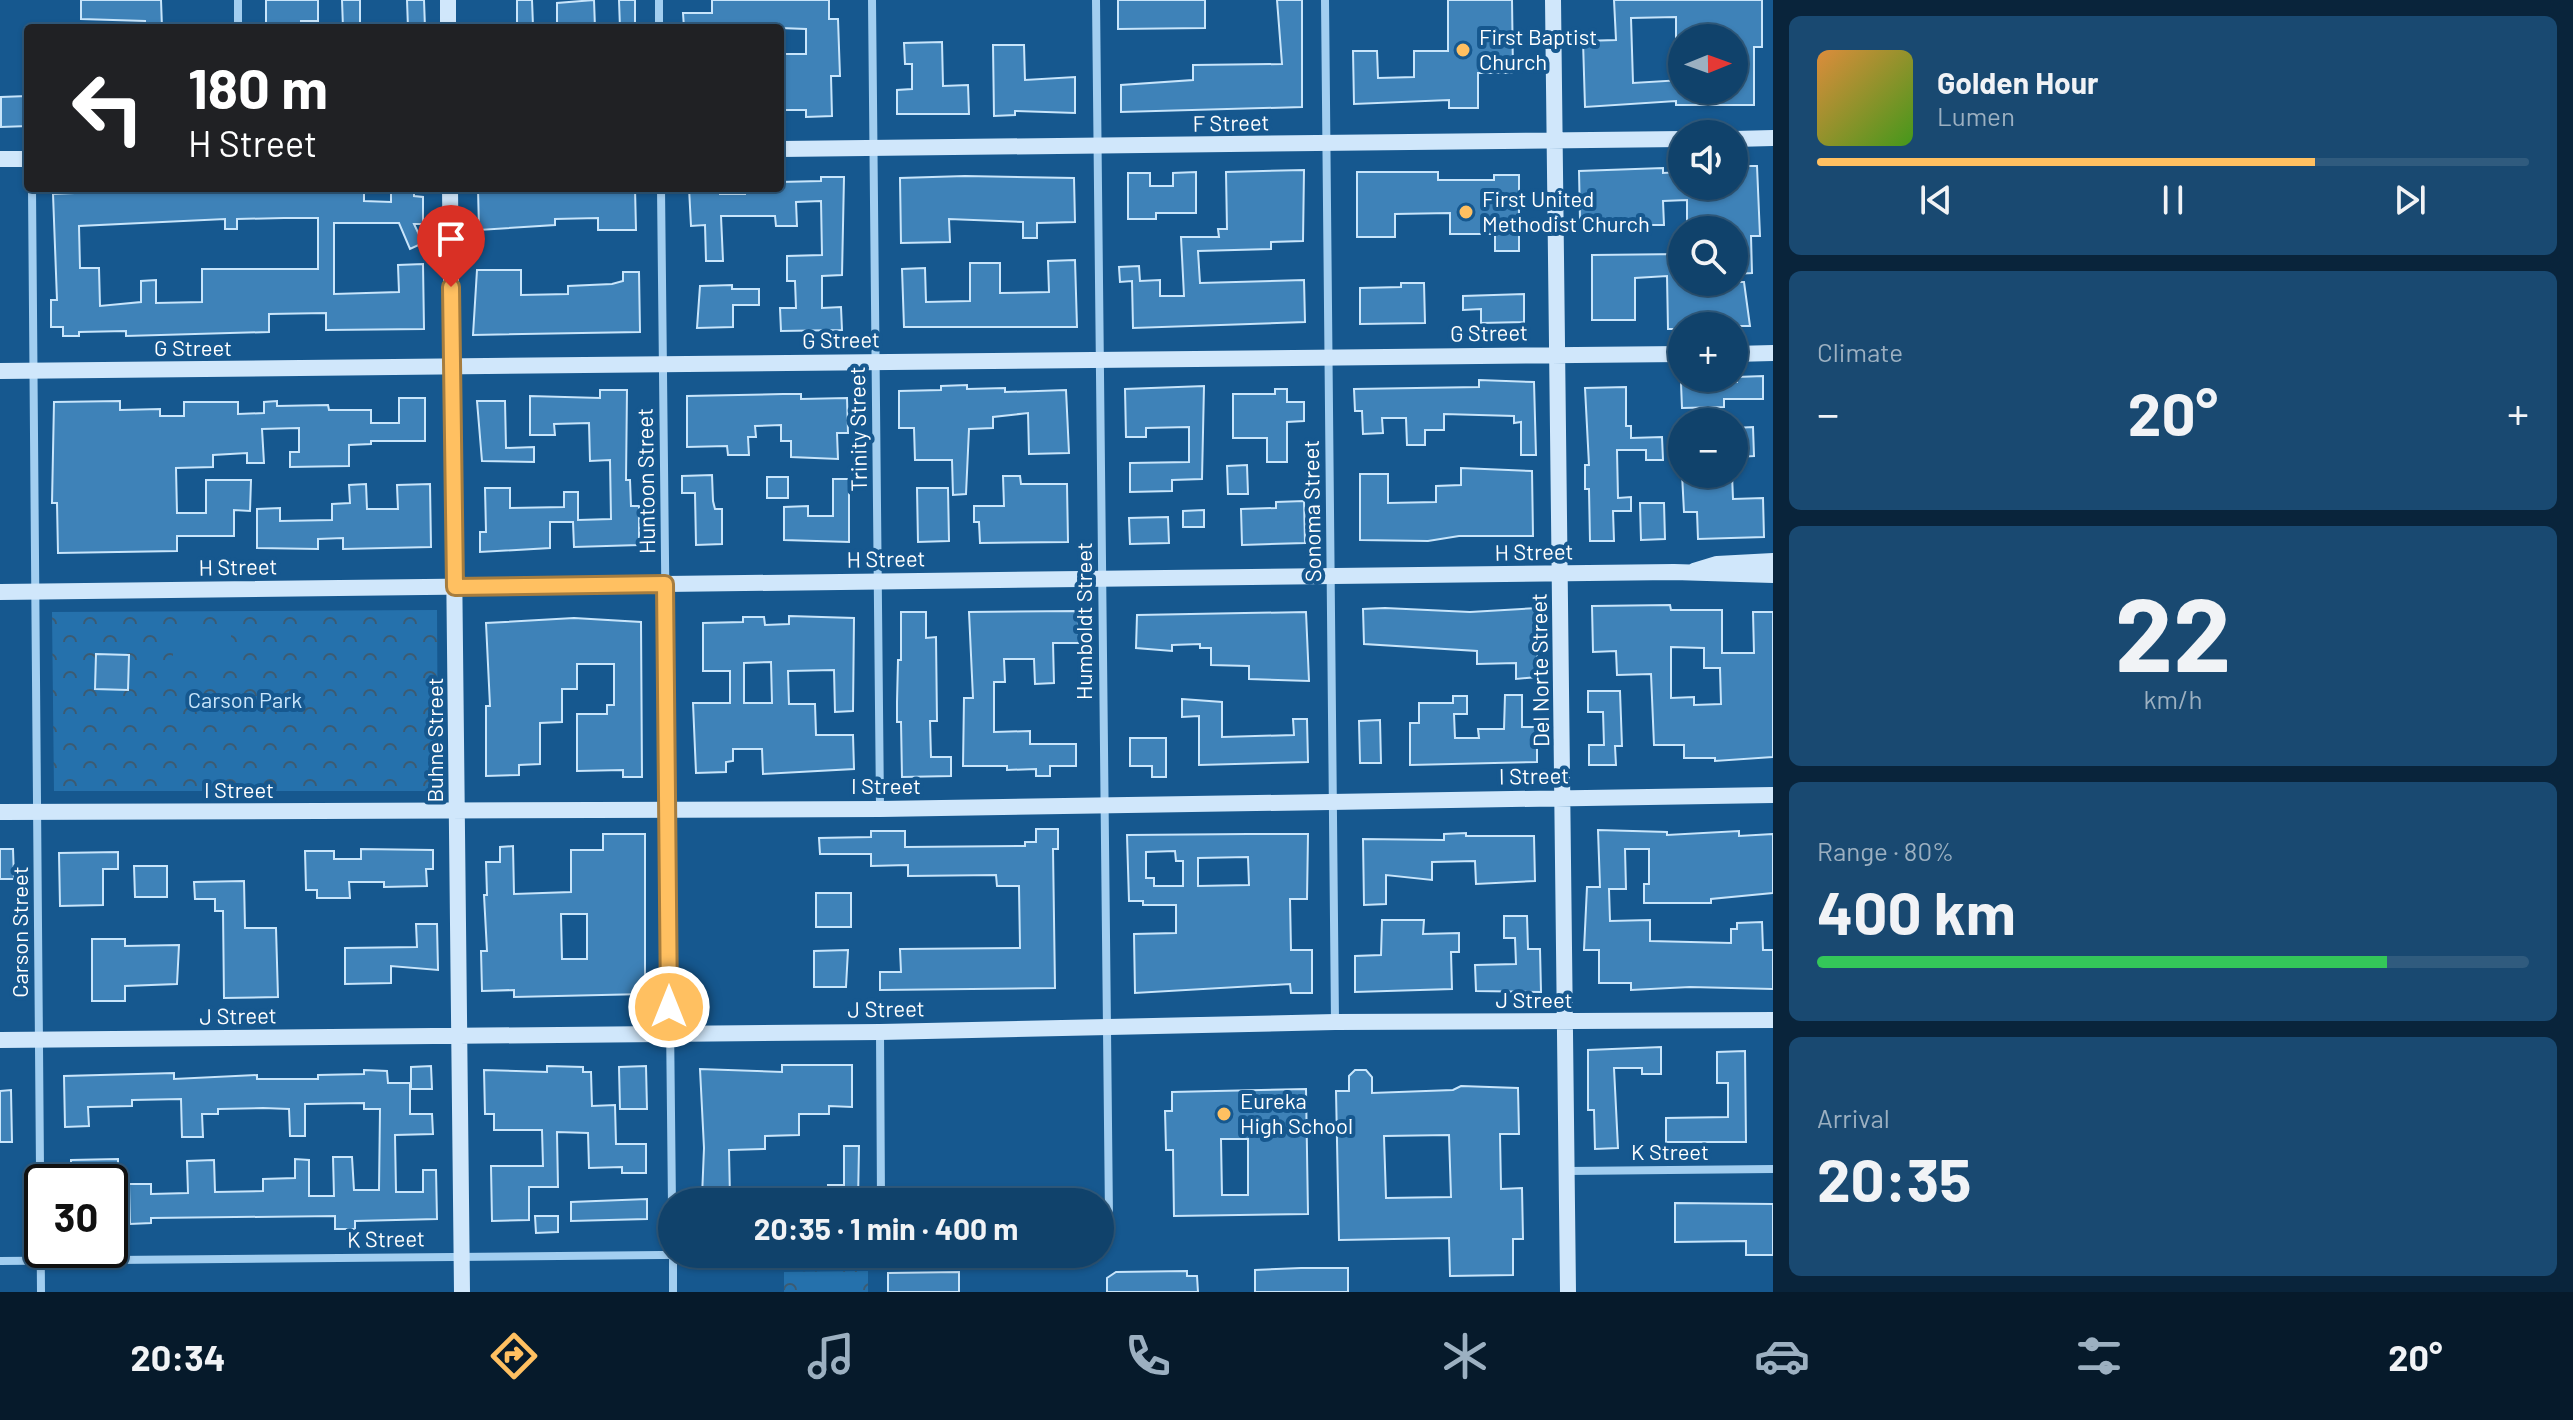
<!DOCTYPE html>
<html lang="en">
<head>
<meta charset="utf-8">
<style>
	:root { --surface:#10426b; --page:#194971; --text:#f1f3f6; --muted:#9cb0c1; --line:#305b7e; --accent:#ffc061 }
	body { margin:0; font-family:Barlow,sans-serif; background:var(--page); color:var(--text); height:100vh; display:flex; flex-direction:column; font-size:30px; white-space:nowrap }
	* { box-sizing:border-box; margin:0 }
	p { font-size:26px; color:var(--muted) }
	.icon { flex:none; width:44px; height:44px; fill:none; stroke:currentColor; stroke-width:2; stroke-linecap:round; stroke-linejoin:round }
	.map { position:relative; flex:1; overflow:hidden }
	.details { display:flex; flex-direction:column; gap:16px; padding:16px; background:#09243b; width:800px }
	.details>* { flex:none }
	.guide { position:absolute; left:24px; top:24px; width:760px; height:168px; border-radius:8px; box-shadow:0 2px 6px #0004,0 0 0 2px var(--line); background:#202124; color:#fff; overflow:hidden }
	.needle { width:52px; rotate:89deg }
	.controls { position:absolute; left:1668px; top:24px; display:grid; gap:16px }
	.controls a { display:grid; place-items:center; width:80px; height:80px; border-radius:50%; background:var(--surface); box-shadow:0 2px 6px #0004,0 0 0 2px var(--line); font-size:40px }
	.speed { position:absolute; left:24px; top:1164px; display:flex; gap:16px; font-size:40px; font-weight:700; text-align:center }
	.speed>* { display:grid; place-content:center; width:104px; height:104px; border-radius:50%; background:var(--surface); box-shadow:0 2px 6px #0004,0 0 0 2px var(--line); line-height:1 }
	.speed .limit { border:4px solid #111; border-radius:12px; background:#fff; color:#111 }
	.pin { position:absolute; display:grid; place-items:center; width:68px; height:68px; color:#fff; margin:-82px -34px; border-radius:50% 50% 50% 0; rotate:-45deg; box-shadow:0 0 8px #0007 }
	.pin .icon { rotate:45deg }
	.me { position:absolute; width:88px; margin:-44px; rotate:0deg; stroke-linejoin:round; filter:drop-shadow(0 0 6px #0008) }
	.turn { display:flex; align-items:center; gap:28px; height:168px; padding:0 32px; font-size:36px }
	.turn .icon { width:104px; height:104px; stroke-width:2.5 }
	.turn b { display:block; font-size:56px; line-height:68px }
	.big { font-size:60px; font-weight:700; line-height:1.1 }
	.details .widget { flex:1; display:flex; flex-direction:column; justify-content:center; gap:12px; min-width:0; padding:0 28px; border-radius:12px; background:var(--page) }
	.details .dial { align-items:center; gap:0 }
	.dial b { font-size:104px; line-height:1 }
	.song { display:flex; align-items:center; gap:24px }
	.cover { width:96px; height:96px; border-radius:12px; background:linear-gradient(135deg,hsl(30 70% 55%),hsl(100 70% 35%)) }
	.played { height:8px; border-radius:4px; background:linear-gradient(90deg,var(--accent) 70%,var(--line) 70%) }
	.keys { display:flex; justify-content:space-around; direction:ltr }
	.heat { display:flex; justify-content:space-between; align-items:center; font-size:44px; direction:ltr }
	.charge { height:12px; border-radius:6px; background:linear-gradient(90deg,#34c759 80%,var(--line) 0) }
	.trip { position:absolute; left:658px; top:1188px; width:456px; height:80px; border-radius:40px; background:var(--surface); box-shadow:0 2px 6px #0004,0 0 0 2px var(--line); font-weight:700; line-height:80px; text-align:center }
	.menu { display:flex; height:128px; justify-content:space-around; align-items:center; background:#061a2b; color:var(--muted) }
	.menu .icon { width:56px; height:56px }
	.menu .on { color:var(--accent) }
	.menu b { font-size:36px; color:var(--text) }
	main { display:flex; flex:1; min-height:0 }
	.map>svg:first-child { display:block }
</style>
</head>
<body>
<main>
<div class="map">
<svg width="1773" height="1292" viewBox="0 0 1773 1292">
	<defs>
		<pattern id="forest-crowns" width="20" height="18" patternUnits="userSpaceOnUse" patternTransform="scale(2)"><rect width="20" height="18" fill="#2571ac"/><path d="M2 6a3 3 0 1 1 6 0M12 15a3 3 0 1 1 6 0" fill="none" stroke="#3c5b72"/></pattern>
	</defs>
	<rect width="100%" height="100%" fill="#16588f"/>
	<path fill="url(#forest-crowns)" d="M437 610 438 791H54L52 612Z
		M868 1271V1292H784V1272Z"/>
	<path fill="#2571ac" d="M173 627H231V662H173Z
		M855 1275V1292H800V1276Z"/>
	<path fill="#3e82b8" stroke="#c8e5fb" stroke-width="2" fill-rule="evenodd" d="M81 0H161L162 28H145V21L81 19Z
		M266 0H318V21H301V28H266Z
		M342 0H360V28H343Z
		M407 0H424L425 28H408Z
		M517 0H532L533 26H517Z
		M594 0 595 28H557V3Z
		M619 0H635V28H620Z
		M712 0H829V19H838L839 48 840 76H831L832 116 806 117V110H780V54H806V29L780 28 778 24 759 28H684L683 13H712Z
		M1118 0H1205V28L1118 29Z
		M1277 0H1302V107L1121 112V85L1193 80V65L1282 64Z
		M1448 0H1512L1513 73H1478V108H1449V100L1354 104 1353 51H1377L1378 78 1414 77V51H1448Z
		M1614 0H1762V47H1754V105H1676V101L1585 107 1583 41 1616 40ZM1676 17V38H1734V90H1682V80L1633 83 1631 18Z
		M942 42 943 86 968 85 969 114H897V90L912 89V64H905L904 43Z
		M993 45H1024L1025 80 1075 77V113L1015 111V115L994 116Z
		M27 96 28 126 1 127V97Z
		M1734 166H1757L1760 236H1751L1752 273 1734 274 1735 230H1687V200L1663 201 1664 225H1627L1626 219H1580L1579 171 1663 168V173L1682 172V186H1734Z
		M1304 170 1303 241 1271 242V249L1198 251 1200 283 1304 280 1305 322 1133 328 1132 281 1120 282 1119 267 1139 266 1140 281 1160 280V296H1184L1181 237H1219L1218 229H1227L1226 172Z
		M1196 172V213H1156V219H1128V173H1150V186H1173V173Z
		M1357 172H1438V180H1494V175H1519V251H1495V234H1450V213L1395 214V237H1357Z
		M965 176 1074 178 1075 222 1037 223V238H1023V222L949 219 950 242 901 243 900 178Z
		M821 177H844L842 275 822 276V308L841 307 842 330 781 331 780 308H796L795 281H787V256L822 255 821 201 796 202 797 226H776L775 216H721L723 261H706L705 225 691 226 689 188H720V194H745V188H780V182L821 181Z
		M182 188 364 191V201L391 202V190H414V196L423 197V224H414L423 243 410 249 399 223H334V294L399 292 398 265 423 264 424 329 326 330V313L269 314V332L126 336V331L79 332V336H63V327H51V300H57L53 194ZM284 218H318V269H202V302L156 303V280L141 281V302L100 306 99 268H80L79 226 225 219V229H237V219Z
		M478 188H635L636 230H598V218L555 219V225L479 230Z
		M1682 254V282H1744L1750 326H1682V329H1668L1667 276 1635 278V320H1592V255Z
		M1075 260 1077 327H904L902 269 925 268 926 302 970 301V263H1000V293L1049 292 1048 261Z
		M477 270H521V295L568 294V286L612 284 623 281V272H639L640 332 473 335Z
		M1401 283H1424L1425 323 1360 324V288L1401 287Z
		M732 285V289H759V305H733V327L697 328 700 286Z
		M1524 294V322L1481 323V309L1463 310V296Z
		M1763 376V399H1724V407L1682 408 1681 383 1737 382V377Z
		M1479 380 1534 382 1536 455H1521V422L1514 423V416L1444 414V430H1425V445H1407L1406 418H1382L1383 433 1363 434 1362 411H1355L1354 389 1479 387Z
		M967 385V389L1005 388V392L1066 390 1069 453 1029 454 1028 413 993 417V428L969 429 966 494 953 495 952 460H915L914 428H899V391L941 390V386Z
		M1204 386 1202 479 1172 480V491L1130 492V463L1189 462V427L1146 428V437H1126L1125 389Z
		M1626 387V426H1631V438L1662 437 1663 460H1646V450H1617L1618 498 1631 497V511H1613L1614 541H1590L1589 489H1585V465H1589L1585 388Z
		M1275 389H1287V402H1304V421L1287 422V462H1267V438H1233V394H1275Z
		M600 390H627L626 480H630L631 506H639V545L574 547 573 522H550V548L480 552V532H486L485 488H510V508L564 507V492H578V520L611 519 610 460 590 461 589 423 554 424 555 435H530V396L600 398Z
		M783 394H801V399L847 398 848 433H837L838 459 791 457V441H781V425L755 426 756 437H748L749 455H728L727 446 687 447V396Z
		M399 398H425V441H371V444L349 445V466L290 467V452H299V428L262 429 264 463H247V453L213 455V467L176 468 177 513H206V480H251L250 511 234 510V536H177V551L58 553 57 503H52L54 402 120 401V410L160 409V416H184V402H238V414L264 413V402L277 401V406L328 405 329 410H371V423H399Z
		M477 401H505L506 448 534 447V462L482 461Z
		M1753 427 1754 456 1734 457V428Z
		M1247 465 1248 494H1228L1227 466Z
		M1461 468 1532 471 1533 536H1459L1428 541 1360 540V474H1388V503L1436 502V486L1461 485Z
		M1682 474H1732L1733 499 1763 498 1764 537 1698 539 1697 512H1684Z
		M712 475 713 501 715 509H722V544L696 545 695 493H682V476Z
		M1003 476H1020L1021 484H1067L1068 542 980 543 979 522H974V506H1004Z
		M767 477H788V498H767Z
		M833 479H849V542L784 540V507L808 506V516H833Z
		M366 484 367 509H398L397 485 430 484 431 547 343 549V538L318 539V549L257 548V509L280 508V521L332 520V504L350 503 349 485Z
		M917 488H948L949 541 918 542Z
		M1304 501 1305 543 1242 545 1241 509 1276 508V502Z
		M1640 503H1664L1665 539 1641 540Z
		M1204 510V527H1183V511Z
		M1168 517 1169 543 1130 544 1129 518Z
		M1670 605 1671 610H1722V653H1754L1753 612H1773V757L1715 761V758H1684V745H1654L1651 674 1617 675 1616 651 1593 652 1592 606ZM1671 647 1704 648V668H1720L1721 704 1694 705V697L1671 698Z
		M1385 608 1470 612 1537 608V677L1516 679V663L1477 664V651L1364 644 1363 609Z
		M1078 611 1079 643H1053L1054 683 1035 684 1034 659H1004L1005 682H994V732L1030 731V744H1076V766H1050V776H1036V769L1007 770V766H963L964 698H973L969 612Z
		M901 612H926V638L936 637 937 721H930L931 757H951V776L902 777 901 722H897V702L898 660H901Z
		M1306 612 1309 681 1249 679V666L1211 665V648H1200V644L1172 645V651L1136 648 1137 615Z
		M789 616 854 618 853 711 835 712 834 670 788 671 789 704H815L816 735H853L854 769 763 774 762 749H733V761L726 762V772L696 773 693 703H730V671H703V623L743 622V617H764L765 625 789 624ZM771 662 772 703H744V663Z
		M574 618 641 622 642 777H623V770L577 771V714H607V705H614V664H577V689H562V722L540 723V764L519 765V775L486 776V706H490L486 623Z
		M96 654 129 655 128 690 95 689Z
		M1588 691H1620L1622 746H1615L1616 765H1589V745H1604L1603 712H1588Z
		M1505 695H1522V727H1537V762L1410 765V723H1419V703H1453V696H1467V714H1454L1455 738H1479L1478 729H1504Z
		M1182 699 1222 702V737L1294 735 1293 719H1307L1308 762 1199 765V716L1182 717Z
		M1380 720 1381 763H1360L1359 721Z
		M1130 738H1166V777H1152V766H1130Z
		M1036 829H1058V849H1053L1055 988 880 990V972H901L900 949 1020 948 1019 886H997L996 875 908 876V865L871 866V854H820L819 838 871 837V831H905V847L1025 846V842H1036Z
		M1598 830 1667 832V835L1739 831V836L1773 834V893L1711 899V903H1644V884H1649V849H1625L1626 889H1609L1610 921 1650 920V941L1731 943V929H1737V923L1762 922 1763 950H1773V989L1690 987 1631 990V983H1599V950H1584L1587 887H1600Z
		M1466 833V836H1534L1535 881 1476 884 1475 861 1432 862V880L1386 875V904L1364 905 1363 839 1444 840V834Z
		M603 834H645V994L514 997V990L482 991 481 951H487L484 895H487L486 862H500V847L513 846 514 894 571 892V850H603ZM561 914H587V959H562Z
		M1248 834H1308L1307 899H1290L1291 950H1312V993H1291L1290 984 1135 993 1134 934 1176 933V905H1143V901H1129L1127 835ZM1175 851 1176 861H1183V886H1154V878H1146V852ZM1248 857 1249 885 1198 886V858Z
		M0 849H13L14 879H0Z
		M361 849 433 850V869H426L427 886 384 887V882H349L350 898H317V890H306L305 851H334V859H361Z
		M118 852V869H103V905L60 906 59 853Z
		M134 866H167V897H135Z
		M244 881 245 928H276L278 997 224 998 223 911H215V899H195L194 882Z
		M816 893H851V927H816Z
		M1504 916H1527L1528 949H1540L1541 992 1476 991 1475 965 1516 964 1515 938H1504Z
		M1382 920H1424L1423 934 1459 933V952H1451L1452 989 1355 992V956L1381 955Z
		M416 924H437L438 970 391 966V983L345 984V948L417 947Z
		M92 939H125V946L179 945 177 984 125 986V1001H92Z
		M848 950 846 987H814V951Z
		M1661 1047V1074H1642V1068H1614L1618 1148 1595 1149 1594 1110H1588V1050Z
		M1745 1051 1746 1142H1666V1118L1728 1117V1083H1717V1052Z
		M782 1065H852V1107L829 1106V1114H799V1135L765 1136V1149L729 1150 730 1197H702L704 1148 700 1069 782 1072Z
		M431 1066 432 1089H411V1067Z
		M547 1066 583 1067V1072H591L592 1106 615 1105 616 1144H646V1173H622V1167L589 1168 588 1133 557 1132 558 1187H529V1220L492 1221 491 1166H543L542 1130H494V1114H485L484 1070 547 1072Z
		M646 1066 647 1109H620L619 1067Z
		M364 1070 387 1071 388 1083H410V1114H432L433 1134 395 1135 396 1192H423V1170H436L437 1219 355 1221V1229H335V1216L151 1218V1223L130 1224 129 1184H151V1194L188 1193 187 1161 214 1160 215 1192 263 1191V1179L295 1178V1159L309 1160V1196H334L333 1157H352L354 1190H379L380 1109H364V1103L305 1104V1136H290L289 1109 263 1108 218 1109V1114H202L203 1137H182L181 1099 132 1100V1106L88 1107 89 1126 65 1127 64 1076 174 1073V1079L257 1075V1079H318V1075L364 1074Z
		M1355 1070H1366L1372 1077V1093L1453 1090 1461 1086 1518 1088 1519 1134H1500L1501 1189 1522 1188 1523 1239H1513V1275L1450 1276 1449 1238 1339 1240 1336 1091H1349V1076ZM1449 1135 1451 1197 1386 1198 1384 1136Z
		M1306 1089 1308 1214 1174 1216 1173 1150H1166L1165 1111H1172V1092ZM1221 1139H1248V1195H1222Z
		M11 1090 12 1142H0V1091Z
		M844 1146H859L858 1202H829L828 1185H844Z
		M118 1159V1179L71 1182V1160Z
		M647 1199V1219L571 1221V1202Z
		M1675 1203 1773 1204V1255H1746V1241L1675 1242Z
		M535 1216H558V1232L536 1233Z
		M1301 1268H1348V1292H1255V1270Z
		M1187 1271V1276H1197L1198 1292H1107V1278L1116 1272Z
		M959 1272V1292H888V1273Z"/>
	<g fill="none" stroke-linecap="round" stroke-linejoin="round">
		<path stroke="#a2cef0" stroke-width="8" d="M238 0V28
			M659 0V28
			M872 0 880 808
			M1096 0 1109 1217 1107 1233 1100 1239
			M1325 0 1335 1022
			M32 188 41 1292
			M661 188 672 1206
			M880 1032 881 1202
			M1567 1171 1773 1169
			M673 1254V1292
			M0 1261 772 1254"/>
		<path stroke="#d0e7fb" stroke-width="16" d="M448 0V28
			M1553 0 1568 1292
			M1734 139 1773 138
			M780 149 1682 139
			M0 159H28
			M450 188 462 1292
			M1734 354 1773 353
			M0 371 1682 354
			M1694 571 1717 564 1773 561
			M0 592 1674 572 1773 575
			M0 812 880 809 1773 795
			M0 1040 880 1032 1335 1022 1773 1020"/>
	</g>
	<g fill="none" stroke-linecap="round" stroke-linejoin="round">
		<g stroke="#a67d3f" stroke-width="20">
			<path id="route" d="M451 287 455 587 665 584 669 1007"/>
		</g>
		<use href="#route" stroke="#ffc061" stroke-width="14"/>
	</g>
	<g fill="#ffc061" stroke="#16588f" stroke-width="3">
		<circle cx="1463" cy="50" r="8"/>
		<circle cx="1466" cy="212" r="8"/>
		<circle cx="1224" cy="1114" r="8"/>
	</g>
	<g text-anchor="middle" stroke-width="8" stroke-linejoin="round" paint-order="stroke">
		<g font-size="22" fill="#fff" stroke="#16588f" text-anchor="start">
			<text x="1479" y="45">First Baptist<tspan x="1479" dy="25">Church</tspan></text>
			<text x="1482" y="207">First United<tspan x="1482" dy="25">Methodist Church</tspan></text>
			<text x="1240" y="1109">Eureka<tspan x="1240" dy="25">High School</tspan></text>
		</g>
		<g font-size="22" fill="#fff" stroke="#16588f">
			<text transform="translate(1231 123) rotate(-1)" y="8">F Street</text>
			<text transform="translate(1489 333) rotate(-1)" y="8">G Street</text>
			<text transform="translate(841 340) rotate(-1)" y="8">G Street</text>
			<text x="193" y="356">G Street</text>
			<text transform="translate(858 429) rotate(-91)" y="8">Trinity Street</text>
			<text transform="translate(646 481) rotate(-91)" y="8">Huntoon Street</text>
			<text transform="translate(1312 511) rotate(-91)" y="8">Sonoma Street</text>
			<text transform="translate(1534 552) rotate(-1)" y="8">H Street</text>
			<text transform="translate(886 559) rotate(-1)" y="8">H Street</text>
			<text transform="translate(238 567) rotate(-1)" y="8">H Street</text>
			<text transform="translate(1084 621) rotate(-90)" y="8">Humboldt Street</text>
			<text transform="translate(1540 670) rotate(-91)" y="8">Del Norte Street</text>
			<text transform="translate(435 740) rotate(-90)" y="8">Buhne Street</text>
			<text transform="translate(1534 776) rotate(-1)" y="8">I Street</text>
			<text x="886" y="794">I Street</text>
			<text x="239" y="798">I Street</text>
			<text transform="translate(20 932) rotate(-90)" y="8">Carson Street</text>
			<text x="1534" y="1008">J Street</text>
			<text transform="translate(886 1009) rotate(-1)" y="8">J Street</text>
			<text transform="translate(238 1016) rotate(-1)" y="8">J Street</text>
			<text x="1670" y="1160">K Street</text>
			<text transform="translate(386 1239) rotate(-1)" y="8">K Street</text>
		</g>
		<g font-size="22" fill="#c8e5fb" stroke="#16588f">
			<text x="245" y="708">Carson Park</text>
		</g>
	</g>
</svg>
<div class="controls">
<a><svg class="needle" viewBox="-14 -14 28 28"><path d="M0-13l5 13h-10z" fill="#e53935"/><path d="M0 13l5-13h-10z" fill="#9cb0c1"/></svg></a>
<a><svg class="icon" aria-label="sound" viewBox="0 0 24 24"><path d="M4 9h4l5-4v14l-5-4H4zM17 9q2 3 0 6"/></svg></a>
<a><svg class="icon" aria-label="search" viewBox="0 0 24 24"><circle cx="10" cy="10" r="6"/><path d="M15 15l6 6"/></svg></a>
<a>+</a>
<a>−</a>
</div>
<div class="speed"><div class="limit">30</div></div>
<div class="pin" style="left:451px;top:287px;background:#d93025"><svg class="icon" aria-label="arrive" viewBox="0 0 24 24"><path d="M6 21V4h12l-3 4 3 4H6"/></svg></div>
<svg class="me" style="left:669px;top:1007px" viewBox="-20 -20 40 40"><circle r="17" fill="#ffc061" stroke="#fff" stroke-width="3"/><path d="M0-11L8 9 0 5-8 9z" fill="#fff"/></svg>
<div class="trip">20:35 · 1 min · 400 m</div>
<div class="guide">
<div class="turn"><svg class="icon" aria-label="left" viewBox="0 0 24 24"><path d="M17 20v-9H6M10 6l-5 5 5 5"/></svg><div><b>180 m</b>H Street</div></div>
</div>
</div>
<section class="details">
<div class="widget">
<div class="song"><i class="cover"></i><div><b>Golden Hour</b><p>Lumen</p></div></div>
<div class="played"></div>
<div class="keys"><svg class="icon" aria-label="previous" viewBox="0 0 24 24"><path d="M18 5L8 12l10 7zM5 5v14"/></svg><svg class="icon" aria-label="pause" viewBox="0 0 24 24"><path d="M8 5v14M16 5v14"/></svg><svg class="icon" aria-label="next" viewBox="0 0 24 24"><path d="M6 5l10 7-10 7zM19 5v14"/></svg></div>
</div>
<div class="widget"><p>Climate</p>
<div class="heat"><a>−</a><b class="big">20°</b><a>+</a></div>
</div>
<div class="widget dial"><b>22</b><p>km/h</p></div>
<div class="widget"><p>Range · 80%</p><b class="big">400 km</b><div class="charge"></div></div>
<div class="widget"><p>Arrival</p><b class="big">20:35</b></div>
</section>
</main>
<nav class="menu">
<b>20:34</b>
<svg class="icon on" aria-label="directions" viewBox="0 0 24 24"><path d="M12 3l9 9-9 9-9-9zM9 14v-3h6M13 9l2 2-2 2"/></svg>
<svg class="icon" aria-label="music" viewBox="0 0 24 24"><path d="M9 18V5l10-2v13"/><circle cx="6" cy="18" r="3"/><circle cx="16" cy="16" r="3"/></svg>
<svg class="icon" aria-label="phone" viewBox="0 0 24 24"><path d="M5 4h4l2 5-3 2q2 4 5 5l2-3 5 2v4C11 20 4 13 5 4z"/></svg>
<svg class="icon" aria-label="climate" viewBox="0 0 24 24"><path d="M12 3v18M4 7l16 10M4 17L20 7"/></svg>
<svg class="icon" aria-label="car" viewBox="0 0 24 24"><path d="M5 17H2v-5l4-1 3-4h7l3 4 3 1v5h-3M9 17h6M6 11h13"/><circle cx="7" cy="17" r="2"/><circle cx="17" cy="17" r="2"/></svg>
<svg class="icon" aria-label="filters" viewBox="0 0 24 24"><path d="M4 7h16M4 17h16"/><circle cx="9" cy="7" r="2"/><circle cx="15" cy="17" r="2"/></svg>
<b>20°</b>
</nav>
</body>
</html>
